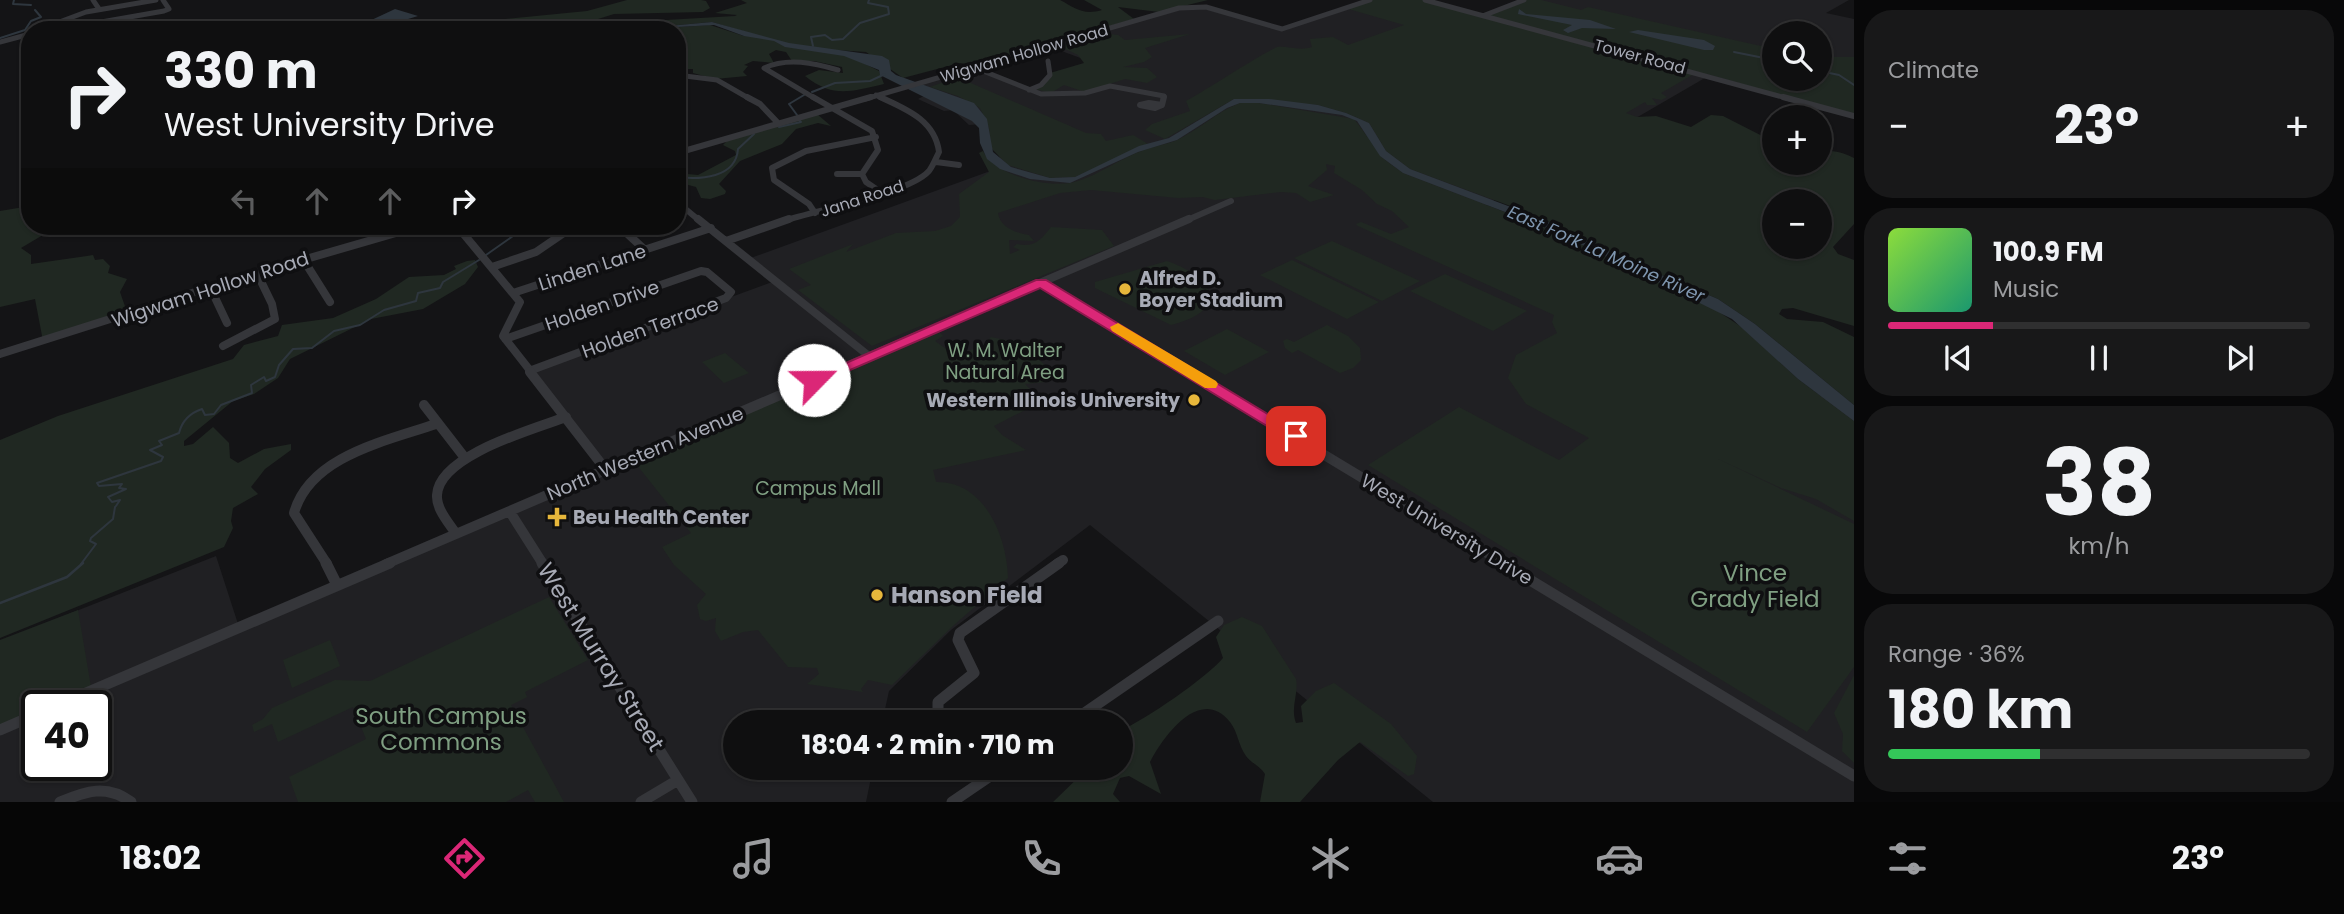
<!DOCTYPE html>
<html lang="en">
<head>
<meta charset="utf-8">
<style>
	:root { --surface:#0f0f10; --page:#181819; --text:#f1f3f6; --muted:#9b9c9f; --line:#2f2f30; --accent:#db2777 }
	body { margin:0; font-family:Poppins,sans-serif; background:var(--page); color:var(--text); height:100vh; display:flex; flex-direction:column; font-size:26px; white-space:nowrap }
	* { box-sizing:border-box; margin:0 }
	p { font-size:23px; color:var(--muted) }
	.icon { flex:none; width:38px; height:38px; fill:none; stroke:currentColor; stroke-width:2; stroke-linecap:round; stroke-linejoin:round }
	.map { position:relative; flex:1; overflow:hidden }
	.details { display:flex; flex-direction:column; gap:10px; padding:10px; background:#080809; width:490px }
	.details>* { flex:none }
	.banner { position:absolute; left:21px; top:21px; width:665px; height:214px; border-radius:28px; box-shadow:0 2px 5px #0004,0 0 0 2px var(--line); background:#0f0f10; color:var(--text); overflow:hidden }
	.controls { position:absolute; left:1762px; top:21px; display:grid; gap:14px }
	.controls a { display:grid; place-items:center; width:70px; height:70px; border-radius:50%; background:var(--surface); box-shadow:0 2px 5px #0004,0 0 0 2px var(--line); font-size:35px }
	.speed { position:absolute; left:21px; top:690px; display:flex; gap:14px; font-size:35px; font-weight:700; text-align:center }
	.speed>* { display:grid; place-content:center; width:91px; height:91px; border-radius:50%; background:var(--surface); box-shadow:0 2px 5px #0004,0 0 0 2px var(--line); line-height:1 }
	.speed .limit { border:4px solid #111; border-radius:10px; background:#fff; color:#111 }
	.pin { position:absolute; display:grid; place-items:center; width:60px; height:60px; color:#fff; margin:-30px; border-radius:14px; box-shadow:0 4px 10px #0006 }
	.me { position:absolute; width:77px; margin:-38px; rotate:67deg; stroke-linejoin:round; filter:drop-shadow(0 0 5px #0008) }
	.turn { display:flex; align-items:center; gap:24px; height:147px; padding:0 28px; font-size:32px }
	.turn .icon { width:91px; height:91px; stroke-width:2.5 }
	.turn b { display:block; font-size:49px; line-height:60px }
	.lanes { display:flex; align-items:center; height:66px; padding:0 28px; background:#0003; justify-content:center; gap:35px; direction:ltr }
	.lanes .off { opacity:.35 }
	.big { font-size:52px; font-weight:700; line-height:1.1 }
	.details .tile { flex:1; display:flex; flex-direction:column; justify-content:center; gap:10px; min-width:0; padding:0 24px; border-radius:28px; background:var(--page) }
	.details .dial { align-items:center; gap:0 }
	.dial b { font-size:91px; line-height:1 }
	.song { display:flex; align-items:center; gap:21px }
	.cover { width:84px; height:84px; border-radius:10px; background:linear-gradient(135deg,hsl(90 70% 55%),hsl(160 70% 35%)) }
	.played { height:7px; border-radius:4px; background:linear-gradient(90deg,var(--accent) 25%,var(--line) 25%) }
	.keys { display:flex; justify-content:space-around; direction:ltr }
	.heat { display:flex; justify-content:space-between; align-items:center; font-size:38px; direction:ltr }
	.charge { height:10px; border-radius:5px; background:linear-gradient(90deg,#34c759 36%,var(--line) 0) }
	.trip { position:absolute; left:723px; top:710px; width:410px; height:70px; border-radius:35px; background:var(--surface); box-shadow:0 2px 5px #0004,0 0 0 2px var(--line); font-weight:700; line-height:70px; text-align:center }
	.tab-bar { display:flex; height:112px; justify-content:space-around; align-items:center; background:#060606; color:var(--muted) }
	.tab-bar .icon { width:49px; height:49px }
	.tab-bar .selected { color:var(--accent) }
	.tab-bar b { font-size:32px; color:var(--text) }
	main { display:flex; flex:1; min-height:0 }
	.map>svg:first-child { display:block }
</style>
</head>
<body>
<main>
<div class="map">
<svg width="1854" height="802" viewBox="0 0 1854 802">
	<rect width="100%" height="100%" fill="#141416"/>
	<path fill="#202023" fill-rule="evenodd" d="M1370 0 1484 15 1524 0H1849L1826 13 1854 19V116L1710 75 1474 212 1854 413V802H1433L1090 525 951 630 889 691 882 723H735V768H873L866 802H0V641L216 556 239 627 605 470 529 371 775 281 748 259 1004 166 983 124 969 125 953 110 944 111 918 99 924 96 904 87 973 67 1031 91 1051 78 1085 91 1129 76 1048 46 1194 6 1280 29ZM1774 33H1820V79H1774ZM37 705H96V765H37Z"/>
	<path fill="#202822" fill-rule="evenodd" d="M627 0H701L706 1 710 8 703 12 614 14 579 25 735 16 737 15 715 13 747 3 741 0H1060C1074 7 1082 16 1102 10L1084 0H1208L1159 12 1118 7 1134 19 973 65 960 63 903 78 866 52 835 50 865 60 861 62 879 71 884 84C849 92 833 98 805 76L819 70 843 73 842 67 814 61H792L786 52 776 50 769 54 774 63 753 61 744 65 748 66 743 72 747 76 715 79 693 73V69H677V30H636L710 25 744 36 753 34 712 22 624 30H497L505 19 587 11Z
		M1370 0H1425L1484 15 1524 0H1541L1581 10 1588 7 1774 49V79H1820V57H1854V116L1707 74H1694L1661 93 1667 97 1661 100 1652 98 1657 105H1647L1645 102 1626 113 1637 117 1656 116 1691 127 1711 115 1723 116 1774 142V163H1820V151C1833 150 1842 152 1854 158V224L1833 247 1838 254 1854 260V326L1793 308 1782 309 1779 314 1787 319 1823 322 1854 337V405L1755 324 1718 299 1633 263 1524 211 1410 169 1386 151 1369 123 1346 113 1318 105 1234 99 1165 139 1145 130 1152 124 1190 111 1186 101C1215 85 1245 64 1275 48 1282 44 1299 52 1312 47L1310 39 1333 37 1348 45 1404 25 1345 8ZM1774 201H1820V247H1774Z
		M1101 33 1118 35 1125 40 1190 34 1145 48 1152 57 1144 62 1123 67 1147 68 1157 77 1147 83 1125 79 1085 92 1064 85 1051 93 1035 89 1050 73 1084 63 1078 55 1059 46Z
		M953 79 964 80 1086 133 1101 134 1106 141 1133 135 1148 144 1075 177 1050 178 1008 165 991 148 989 128 980 108 958 96 930 87Z
		M1240 103H1259L1354 119 1385 160 1403 173 1552 230 1713 308 1743 328 1798 379 1854 421V521L1816 499 1781 488 1716 458 1854 524V667L1807 732 1368 465 1459 407 1559 460 1589 438 1526 404 1508 378 1516 355 1557 333 1552 322 1554 315 1358 226 1356 224 1361 222 1391 234 1409 227 1392 211 1377 204 1362 190 1334 173 1335 166 1326 164 1327 170 1308 186 1334 195 1310 202 1296 193 1281 192 1215 200 1203 197 1178 198 1091 190 1060 193 998 213C1000 228 1017 233 1029 235L1034 241 1009 240 1010 254 1020 250 1013 247 1017 244C1034 248 1041 240 1051 227L1102 230 1114 246 872 346 798 290 811 285 789 269 853 244 846 252 896 233 935 231 951 226 960 217 959 194 989 172 979 153 983 151C995 175 1044 187 1070 183 1093 179 1117 160 1139 152 1150 147 1163 145 1175 141 1198 131 1216 112 1240 103Z
		M817 114 831 126 818 123 796 129 782 144 740 161 719 184 726 191 725 194 710 199 701 198 696 187 677 182V173L698 175 736 155 735 151 723 145 727 141Z
		M30 206V226H58L21 248 31 255V264L87 256 93 255 95 260 103 259 110 266 108 273 127 279 120 292 128 315 43 341 35 299 0 307V211Z
		M1332 241 1420 281 1382 301 1294 258Z
		M1292 260 1379 302 1347 319 1260 275Z
		M467 261 475 260 478 267 465 284 423 309 371 319 290 359 278 378 254 394 233 401 184 441V446L193 444 213 427 229 443 230 458 238 463 264 449 291 444V450L265 469 251 487 258 494 233 508 231 521 233 528 224 547 0 638V440L58 416 233 359 244 345 278 336 282 325 333 318 376 299 409 277 444 275 456 269 454 266Z
		M1167 261C1216 278 1230 310 1171 325L1095 288V282Z
		M1445 274 1527 311 1493 331 1410 291Z
		M1327 325 1348 336 1360 348 1361 360 1353 368 1340 373 1298 350 1292 353 1285 348 1283 341 1287 339 1294 342Z
		M935 328 943 336 935 341 956 356 985 344 991 337 1020 343 1045 365V382L1025 384 1036 395 1018 404 1025 410 994 426 1002 435 1026 450 933 470 936 482C985 481 1007 537 1008 578L954 625 892 685 868 680 861 689 863 692 807 684 819 674 817 668 788 667 758 630 743 632 721 641 715 631 716 618 706 621 700 619 697 605 706 594 674 565 662 547 691 533 636 464 605 476 602 472Z
		M1227 329 1269 352 1225 375 1184 351Z
		M725 353 749 373 724 383 702 362Z
		M549 597 588 660 525 692 527 697 511 705 564 802H535L528 790 506 802H298L289 777 366 739 353 707 278 742 272 724 254 732 252 725 263 719 272 708 335 680 370 681Z
		M78 610 91 687 48 705H37V710L0 726V640Z
		M1242 617 1262 626 1296 679C1299 694 1290 707 1296 723L1303 722 1301 706 1316 691 1334 683 1391 724 1417 756 1414 774 1408 776 1360 742 1338 760 1300 802H1260L1265 774C1260 766 1251 763 1246 756 1238 745 1238 732 1230 722 1200 685 1163 737 1150 762L1161 794 1129 776 1120 778 1113 794 1120 802H1053L1088 768H1120V731C1146 719 1205 679 1223 658L1216 637 1224 625Z
		M330 640 340 666 292 688 283 660Z
		M1854 675V763L1842 751 1843 734 1834 713Z"/>
	<path fill="#2e363e" d="M395 9 418 16 372 30H350Z
		M1519 9 1526 14 1590 20 1616 29 1582 28 1568 33 1563 30 1572 25 1518 14Z
		M712 22 789 43 882 56 889 60 891 71 896 75 974 103 987 119 993 152 1011 167 1050 178 1075 177 1139 146 1169 138 1234 99H1269L1318 105 1346 113 1369 123 1386 151 1410 169 1540 218 1633 263 1718 299 1755 324 1854 405V421L1798 379 1732 319 1552 230 1403 173 1380 156 1357 121 1342 115 1259 103H1240L1227 108 1177 140 1138 152 1070 183 1030 179 1000 169 987 159 980 143 979 128 972 121 880 75 879 70 844 56 785 47 774 41 744 36 714 25 624 30Z
		M1638 30 1704 40 1715 46 1713 50H1704L1629 32Z"/>
	<g fill="none" stroke-linecap="round" stroke-linejoin="round">
		<path stroke="#2e363e" stroke-width="2" d="M14 0 13 4 31 5
			M0 38 25 30 31 21 41 17 35 10
			M813 46 811 37 825 35 832 40 843 39 860 23 889 14 888 7 868 3 869 0
			M1734 52 1774 60
			M1820 71 1839 75 1854 85
			M812 92 835 83 870 81 885 74
			M797 115 789 104 804 95
			M779 127 801 122 799 120
			M677 177C700 180 736 178 738 149L754 134
			M486 255 513 236 521 226
			M116 506 120 500 112 502 108 497 126 489 119 488 122 484 99 486 97 483 161 461 163 457 150 450 162 445 159 441 179 433C182 421 190 413 202 409L205 415 214 414 221 405 252 393 251 385 264 377 266 381 275 377 279 365 293 349 312 348 334 331 360 325 384 310 416 301 418 293 440 288 443 282 479 260
			M81 564 96 544 90 541 91 538 113 519 115 507"/>
		<path stroke="#2e363e" stroke-width="2.5" d="M0 603 67 577 83 563"/>
		<path stroke="#35363a" stroke-width="5" d="M93 0 99 9
			M1425 0 1790 99
			M1485 15 1524 0
			M46 27 86 12 156 0
			M42 29 67 28 164 11 169 9 163 0
			M0 42 30 34
			M973 67 1041 94 1085 93 1110 86 1164 96 1163 99
			M677 75 717 80 750 99
			M1029 90 1041 85 1050 75 1048 61
			M876 95 884 99
			M816 99 764 68C788 57 814 63 838 70
			M865 99 1179 8 1206 7 1282 29 1370 0"/>
		<path stroke="#35363a" stroke-width="6" d="M747 97 760 104 778 123
			M813 97 872 131 878 150 862 174 866 182 882 193
			M1783 97 1854 116
			M1149 103 1162 105 1155 108 1140 105Z
			M1162 105 1164 97
			M677 153 871 97
			M936 162 959 165
			M837 174H862
			M677 202 700 221
			M815 213 809 204 774 180 772 168 806 151 876 137
			M784 221C816 210 908 194 929 171 933 166 936 158 939 152 935 120 906 109 880 97
			M1185 221 1231 201"/>
		<path stroke="#35363a" stroke-width="8" d="M698 219 869 356
			M457 226 520 302 503 336 532 373
			M619 226 645 250
			M726 241 789 219
			M303 259 330 302
			M492 267 536 252 574 226
			M1041 283 1190 373
			M210 287 227 323
			M513 293 711 228
			M505 339 701 271 707 272 731 292 726 298 529 371
			M223 346 275 319 272 304 257 273
			M0 354 230 281 420 226
			M830 373 1189 219"/>
		<path stroke="#35363a" stroke-width="10" d="M530 372 606 470
			M1187 372 1505 564
			M424 405 465 458
			M510 512 543 564
			M456 534C449 523 436 509 437 495 439 455 534 429 566 417
			M327 564 294 513C310 456 386 441 436 424
			M386 564 834 372
			M1057 564 1063 560"/>
		<path stroke="#35363a" stroke-width="11" d="M326 563 337 585
			M542 563 692 802
			M1502 563 1854 776
			M58 705 390 563
			M948 723 938 711V702L974 673 958 640 960 633 1059 563
			M1070 723 1218 621
			M0 730 37 714
			M60 802C86 791 107 784 131 802
			M641 802 678 780
			M952 802 1002 768"/>
	</g>
	<path fill="#db2777" stroke="#8e194d" stroke-width="2" d="M1036 280H1046L1304 436 1302 440H1290L1040 288 820 383H809L807 380Z"/>
	<path fill="#f59e0b" d="M1118 323 1216 381 1218 384 1216 388H1205L1112 331 1110 327Z"/>
	<g fill="#e7b73b" stroke="#0f0f11" stroke-width="2.5">
		<circle cx="1125" cy="289" r="7"/>
		<circle cx="1194" cy="400" r="7"/>
		<path d="M553.5 506.5h7v7h7v7h-7v7h-7v-7h-7v-7h7z"/>
		<circle cx="877" cy="595" r="7"/>
	</g>
	<g text-anchor="middle" stroke-width="7" stroke-linejoin="round" paint-order="stroke">
		<g font-size="16" fill="#a7aab5" stroke="#0f0f11">
			<text transform="translate(1024 53) rotate(-16)" y="6">Wigwam Hollow Road</text>
			<text transform="translate(1640 56) rotate(15)" y="6">Tower Road</text>
			<text transform="translate(862 198) rotate(-18)" y="6">Jana Road</text>
		</g>
		<g font-size="18" font-style="italic" fill="#7f96af" stroke="#0f0f11">
			<text transform="translate(1606 254) rotate(24)" y="6">East Fork La Moine River</text>
		</g>
		<g font-size="19" fill="#a7aab5" stroke="#0f0f11">
			<text transform="translate(592 267) rotate(-18)" y="7">Linden Lane</text>
			<text transform="translate(210 289) rotate(-18)" y="7">Wigwam Hollow Road</text>
			<text transform="translate(602 305) rotate(-19)" y="7">Holden Drive</text>
			<text transform="translate(650 327) rotate(-20)" y="7">Holden Terrace</text>
			<text transform="translate(645 453) rotate(-23)" y="7">North Western Avenue</text>
			<text transform="translate(1447 529) rotate(31)" y="7">West University Drive</text>
		</g>
		<g font-size="19" font-weight="bold" fill="#a7aab5" stroke="#0f0f11" text-anchor="start">
			<text x="1139" y="285">Alfred D.<tspan x="1139" dy="22">Boyer Stadium</tspan></text>
			<text x="1180" y="407" text-anchor="end">Western Illinois University</text>
			<text x="573" y="524">Beu Health Center</text>
		</g>
		<g font-size="19" fill="#7f9f82" stroke="#0f0f11">
			<text x="1005" y="357">W. M. Walter<tspan x="1005" dy="22">Natural Area</tspan></text>
			<text x="818" y="495">Campus Mall</text>
		</g>
		<g font-size="23" fill="#7f9f82" stroke="#0f0f11">
			<text x="1755" y="581">Vince<tspan x="1755" dy="26">Grady Field</tspan></text>
			<text x="441" y="724">South Campus<tspan x="441" dy="26">Commons</tspan></text>
		</g>
		<g font-size="23" font-weight="bold" fill="#a7aab5" stroke="#0f0f11" text-anchor="start">
			<text x="891" y="603">Hanson Field</text>
		</g>
		<g font-size="23" fill="#a7aab5" stroke="#0f0f11">
			<text transform="translate(601 657) rotate(58)" y="8">West Murray Street</text>
		</g>
	</g>
</svg>
<div class="controls">
<a><svg class="icon" aria-label="search" viewBox="0 0 24 24"><circle cx="10" cy="10" r="6"/><path d="M15 15l6 6"/></svg></a>
<a>+</a>
<a>−</a>
</div>
<div class="speed"><div class="limit">40</div></div>
<div class="pin" style="left:1296px;top:436px;background:#d93025"><svg class="icon" aria-label="arrive" viewBox="0 0 24 24"><path d="M6 21V4h12l-3 4 3 4H6"/></svg></div>
<svg class="me" style="left:814px;top:380px" viewBox="-20 -20 40 40"><circle r="19" fill="#fff"/><path d="M0-13L10 11 0 6-10 11z" fill="#db2777"/></svg>
<div class="trip">18:04 · 2 min · 710 m</div>
<div class="banner">
<div class="turn"><svg class="icon" aria-label="right" viewBox="0 0 24 24"><path d="M7 20v-9h11M14 6l5 5-5 5"/></svg><div><b>330 m</b>West University Drive</div></div>
<div class="lanes"><svg class="icon off" aria-label="left" viewBox="0 0 24 24"><path d="M17 20v-9H6M10 6l-5 5 5 5"/></svg><svg class="icon off" aria-label="ahead" viewBox="0 0 24 24"><path d="M12 20V5M6 11l6-6 6 6"/></svg><svg class="icon off" aria-label="ahead" viewBox="0 0 24 24"><path d="M12 20V5M6 11l6-6 6 6"/></svg><svg class="icon" aria-label="right" viewBox="0 0 24 24"><path d="M7 20v-9h11M14 6l5 5-5 5"/></svg></div>
</div>
</div>
<section class="details">
<div class="tile"><p>Climate</p>
<div class="heat"><a>−</a><b class="big">23°</b><a>+</a></div>
</div>
<div class="tile">
<div class="song"><i class="cover"></i><div><b>100.9 FM</b><p>Music</p></div></div>
<div class="played"></div>
<div class="keys"><svg class="icon" aria-label="previous" viewBox="0 0 24 24"><path d="M18 5L8 12l10 7zM5 5v14"/></svg><svg class="icon" aria-label="pause" viewBox="0 0 24 24"><path d="M8 5v14M16 5v14"/></svg><svg class="icon" aria-label="next" viewBox="0 0 24 24"><path d="M6 5l10 7-10 7zM19 5v14"/></svg></div>
</div>
<div class="tile dial"><b>38</b><p>km/h</p></div>
<div class="tile"><p>Range · 36%</p><b class="big">180 km</b><div class="charge"></div></div>
</section>
</main>
<nav class="tab-bar">
<b>18:02</b>
<svg class="icon selected" aria-label="directions" viewBox="0 0 24 24"><path d="M12 3l9 9-9 9-9-9zM9 14v-3h6M13 9l2 2-2 2"/></svg>
<svg class="icon" aria-label="music" viewBox="0 0 24 24"><path d="M9 18V5l10-2v13"/><circle cx="6" cy="18" r="3"/><circle cx="16" cy="16" r="3"/></svg>
<svg class="icon" aria-label="phone" viewBox="0 0 24 24"><path d="M5 4h4l2 5-3 2q2 4 5 5l2-3 5 2v4C11 20 4 13 5 4z"/></svg>
<svg class="icon" aria-label="climate" viewBox="0 0 24 24"><path d="M12 3v18M4 7l16 10M4 17L20 7"/></svg>
<svg class="icon" aria-label="car" viewBox="0 0 24 24"><path d="M5 17H2v-5l4-1 3-4h7l3 4 3 1v5h-3M9 17h6M6 11h13"/><circle cx="7" cy="17" r="2"/><circle cx="17" cy="17" r="2"/></svg>
<svg class="icon" aria-label="filters" viewBox="0 0 24 24"><path d="M4 7h16M4 17h16"/><circle cx="9" cy="7" r="2"/><circle cx="15" cy="17" r="2"/></svg>
<b>23°</b>
</nav>
</body>
</html>
